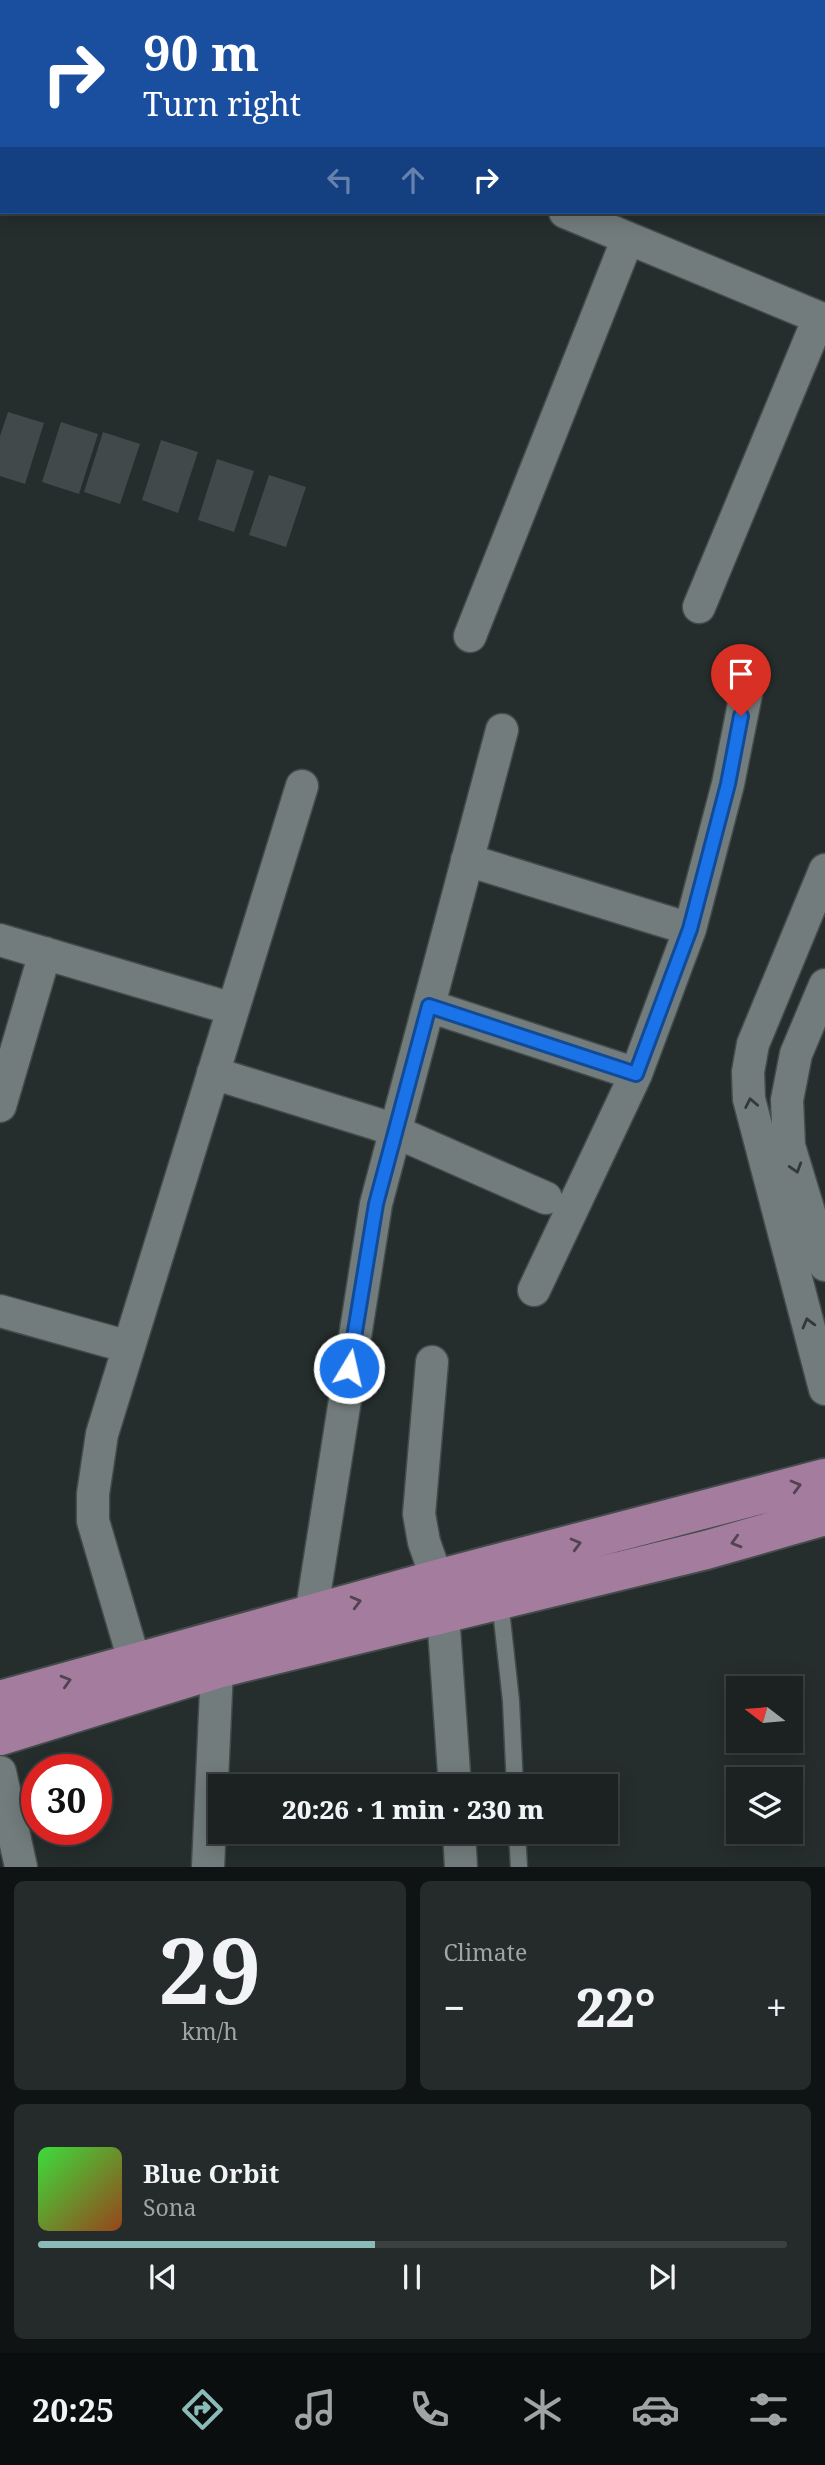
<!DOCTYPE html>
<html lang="en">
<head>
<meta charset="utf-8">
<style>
	:root { --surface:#1c2222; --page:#252a2a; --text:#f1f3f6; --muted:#a0a4a5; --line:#3a3f40; --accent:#8bbbb9 }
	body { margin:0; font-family:"Noto Serif",serif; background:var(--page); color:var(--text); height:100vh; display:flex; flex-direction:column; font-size:26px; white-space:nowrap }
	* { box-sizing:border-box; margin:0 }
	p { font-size:23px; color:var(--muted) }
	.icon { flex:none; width:38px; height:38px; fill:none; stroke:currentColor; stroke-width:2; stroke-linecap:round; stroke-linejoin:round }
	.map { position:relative; height:1867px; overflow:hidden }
	.panel { display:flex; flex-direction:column; gap:14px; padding:14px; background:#0f1313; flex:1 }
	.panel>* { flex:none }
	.banner { position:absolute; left:0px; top:0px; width:826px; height:214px; box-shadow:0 4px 18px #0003,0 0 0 2px var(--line); background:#1a4fa0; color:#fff; overflow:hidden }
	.needle { width:46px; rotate:286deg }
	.fabs { position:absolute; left:726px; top:1676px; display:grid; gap:14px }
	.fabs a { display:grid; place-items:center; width:77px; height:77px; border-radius:0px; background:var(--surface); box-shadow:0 4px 18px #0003,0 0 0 2px var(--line); font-size:35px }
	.speed { position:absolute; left:21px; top:1754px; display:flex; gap:14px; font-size:35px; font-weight:700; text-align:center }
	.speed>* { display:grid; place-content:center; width:91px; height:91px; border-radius:50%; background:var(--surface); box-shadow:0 4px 18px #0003,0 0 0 2px var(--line); line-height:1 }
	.speed .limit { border:10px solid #d22; background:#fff; color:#111 }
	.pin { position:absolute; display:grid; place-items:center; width:60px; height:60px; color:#fff; margin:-72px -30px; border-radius:50% 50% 50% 0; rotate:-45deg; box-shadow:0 0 7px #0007 }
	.pin .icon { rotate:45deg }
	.me { position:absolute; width:77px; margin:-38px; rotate:9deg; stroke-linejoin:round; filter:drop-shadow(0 0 5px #0008) }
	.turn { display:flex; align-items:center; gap:24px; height:147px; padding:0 28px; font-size:32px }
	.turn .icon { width:91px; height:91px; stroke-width:2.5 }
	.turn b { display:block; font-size:49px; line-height:60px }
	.lanes { display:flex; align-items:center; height:66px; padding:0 28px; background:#0003; justify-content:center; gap:35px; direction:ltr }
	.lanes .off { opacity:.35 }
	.big { font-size:52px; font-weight:800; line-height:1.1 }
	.panel .tile { flex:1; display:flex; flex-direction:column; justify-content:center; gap:10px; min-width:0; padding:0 24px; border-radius:10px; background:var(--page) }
	.panel .dial { align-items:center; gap:0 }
	.dial b { font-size:91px; line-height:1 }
	.song { display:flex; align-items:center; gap:21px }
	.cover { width:84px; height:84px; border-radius:10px; background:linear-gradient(135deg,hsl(120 70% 55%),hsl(20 70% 35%)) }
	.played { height:7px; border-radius:4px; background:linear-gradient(90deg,var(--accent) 45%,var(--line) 45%) }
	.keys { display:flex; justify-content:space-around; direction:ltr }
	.heat { display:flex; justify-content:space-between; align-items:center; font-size:38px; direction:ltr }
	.panel .tiles { flex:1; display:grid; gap:14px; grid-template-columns:1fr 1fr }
	.tile:last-child { grid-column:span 2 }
	.trip { position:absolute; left:208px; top:1774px; width:410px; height:70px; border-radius:0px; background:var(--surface); box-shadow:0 4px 18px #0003,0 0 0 2px var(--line); font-weight:800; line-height:70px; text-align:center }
	.tab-bar { display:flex; height:112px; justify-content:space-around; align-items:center; background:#0b0e0e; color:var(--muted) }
	.tab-bar .icon { width:49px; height:49px }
	.tab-bar .on { color:var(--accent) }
	.tab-bar b { font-size:32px; color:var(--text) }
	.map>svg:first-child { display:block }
</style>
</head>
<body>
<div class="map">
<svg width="825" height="1867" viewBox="0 0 825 1867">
	<rect width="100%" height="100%" fill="#252d2d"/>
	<path fill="#41494a" d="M8 412 44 423 25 484 0 476V436Z
		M61 422 98 434 79 494 42 482Z
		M103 432 140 444 120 504 84 492Z
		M161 440 198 452 178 513 142 500Z
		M217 459 254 471 234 532 198 520Z
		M269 475 306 487 286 547 249 535Z"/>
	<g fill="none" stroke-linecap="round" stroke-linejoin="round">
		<g stroke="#444b4b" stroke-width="19">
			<path id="lane" d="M0 166H2
				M500 1601 511 1701 515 1787
				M517 1832 519 1867"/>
		</g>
		<g stroke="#444b4b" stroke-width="35">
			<path id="street" d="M565 0 569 2
				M666 0 670 2
				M99 2V0
				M192 2 193 0
				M824 65 825 66
				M824 107H825
				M565 212 825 320
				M699 607 819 318
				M470 636 628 238
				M467 860 690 929
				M825 870 753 1044 748 1072 749 1099 825 1389
				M0 940 233 1009
				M825 985 796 1054 787 1100 789 1146 825 1265
				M429 1006 636 1074
				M213 1073 380 1125 546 1198
				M0 1106 45 953
				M534 1290 636 1074 690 929 728 784 746 694
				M0 1311 129 1347
				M432 1362 419 1514 424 1542 437 1579 443 1614 455 1787
				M308 1634 376 1204 502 730
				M141 1684 93 1521V1494L102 1434 302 786
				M0 1772 21 1867
				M459 1832 461 1867
				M208 1867 218 1648"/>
		</g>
		<g stroke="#444b4b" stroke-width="42">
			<path id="primary" d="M0 1700 437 1579 825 1478
				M0 1736 217 1669 706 1550 825 1516"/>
		</g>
		<use href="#lane" stroke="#737c7c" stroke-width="16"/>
		<use href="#street" stroke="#737c7c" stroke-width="32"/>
		<use href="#primary" stroke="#a47d9e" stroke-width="38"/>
	</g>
	<defs><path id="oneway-chevron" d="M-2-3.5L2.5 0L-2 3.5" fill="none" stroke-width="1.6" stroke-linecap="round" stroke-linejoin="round" transform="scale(1.75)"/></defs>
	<g stroke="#333838">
		<use href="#oneway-chevron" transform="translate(751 1103) rotate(-101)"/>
		<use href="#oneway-chevron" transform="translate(796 1168) rotate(73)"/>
		<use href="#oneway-chevron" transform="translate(808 1323) rotate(-105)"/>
	</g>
	<g stroke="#534352">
		<use href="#oneway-chevron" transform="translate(796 1486) rotate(-15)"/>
		<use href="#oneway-chevron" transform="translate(736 1542) rotate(164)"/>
		<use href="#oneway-chevron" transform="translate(576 1544) rotate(-15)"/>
		<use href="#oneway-chevron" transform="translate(356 1602) rotate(-15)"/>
		<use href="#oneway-chevron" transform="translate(66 1681) rotate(-16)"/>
	</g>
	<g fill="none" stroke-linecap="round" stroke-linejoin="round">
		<g stroke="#114b97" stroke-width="18">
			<path id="route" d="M349 1368 376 1204 429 1006 636 1074 690 929 728 784 741 716"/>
		</g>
		<use href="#route" stroke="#1a73e8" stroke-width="12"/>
	</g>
</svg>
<div class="fabs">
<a><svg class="needle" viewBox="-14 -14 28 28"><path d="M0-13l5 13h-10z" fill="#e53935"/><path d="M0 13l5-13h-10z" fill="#a0a4a5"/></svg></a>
<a><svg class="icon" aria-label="layers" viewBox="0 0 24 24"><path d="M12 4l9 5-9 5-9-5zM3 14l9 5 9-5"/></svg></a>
</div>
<div class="speed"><div class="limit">30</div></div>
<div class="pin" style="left:741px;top:716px;background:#d93025"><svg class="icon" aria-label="arrive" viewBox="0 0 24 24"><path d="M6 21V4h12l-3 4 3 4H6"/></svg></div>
<svg class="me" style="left:349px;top:1368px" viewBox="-20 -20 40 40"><circle r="17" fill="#1a73e8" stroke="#fff" stroke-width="3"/><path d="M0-11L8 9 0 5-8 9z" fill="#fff"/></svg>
<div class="trip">20:26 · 1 min · 230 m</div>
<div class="banner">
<div class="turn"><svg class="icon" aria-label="right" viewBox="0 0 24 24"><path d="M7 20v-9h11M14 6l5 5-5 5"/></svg><div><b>90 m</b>Turn right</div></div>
<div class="lanes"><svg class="icon off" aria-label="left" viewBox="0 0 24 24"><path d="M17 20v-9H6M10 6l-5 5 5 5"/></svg><svg class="icon off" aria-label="ahead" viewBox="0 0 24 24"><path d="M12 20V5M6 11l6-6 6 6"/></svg><svg class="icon" aria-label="right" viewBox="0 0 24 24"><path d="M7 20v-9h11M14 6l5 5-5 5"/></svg></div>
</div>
</div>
<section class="panel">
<div class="tiles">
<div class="tile dial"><b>29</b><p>km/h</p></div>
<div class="tile"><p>Climate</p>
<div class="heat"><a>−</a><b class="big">22°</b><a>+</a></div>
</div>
<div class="tile">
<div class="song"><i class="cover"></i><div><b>Blue Orbit</b><p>Sona</p></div></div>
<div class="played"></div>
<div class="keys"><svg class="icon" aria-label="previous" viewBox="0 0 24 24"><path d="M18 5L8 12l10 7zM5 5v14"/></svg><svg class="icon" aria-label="pause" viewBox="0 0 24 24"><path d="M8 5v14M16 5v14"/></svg><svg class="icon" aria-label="next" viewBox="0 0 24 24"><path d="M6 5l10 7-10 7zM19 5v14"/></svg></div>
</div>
</div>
</section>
<nav class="tab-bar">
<b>20:25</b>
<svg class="icon on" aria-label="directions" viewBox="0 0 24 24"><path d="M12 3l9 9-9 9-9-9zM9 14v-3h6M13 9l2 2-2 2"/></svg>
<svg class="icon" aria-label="music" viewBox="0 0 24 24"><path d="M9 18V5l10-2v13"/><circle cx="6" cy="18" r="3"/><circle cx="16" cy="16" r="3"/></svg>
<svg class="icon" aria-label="phone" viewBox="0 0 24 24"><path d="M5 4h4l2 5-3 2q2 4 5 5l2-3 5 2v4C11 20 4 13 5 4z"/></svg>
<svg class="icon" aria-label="climate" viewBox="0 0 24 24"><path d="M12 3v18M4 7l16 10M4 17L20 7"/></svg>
<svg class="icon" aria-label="car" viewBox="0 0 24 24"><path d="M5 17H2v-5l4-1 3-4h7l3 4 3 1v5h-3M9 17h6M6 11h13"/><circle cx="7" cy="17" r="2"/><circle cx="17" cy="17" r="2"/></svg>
<svg class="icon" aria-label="filters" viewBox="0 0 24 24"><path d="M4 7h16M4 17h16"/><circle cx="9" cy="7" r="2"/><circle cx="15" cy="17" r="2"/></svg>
</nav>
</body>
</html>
